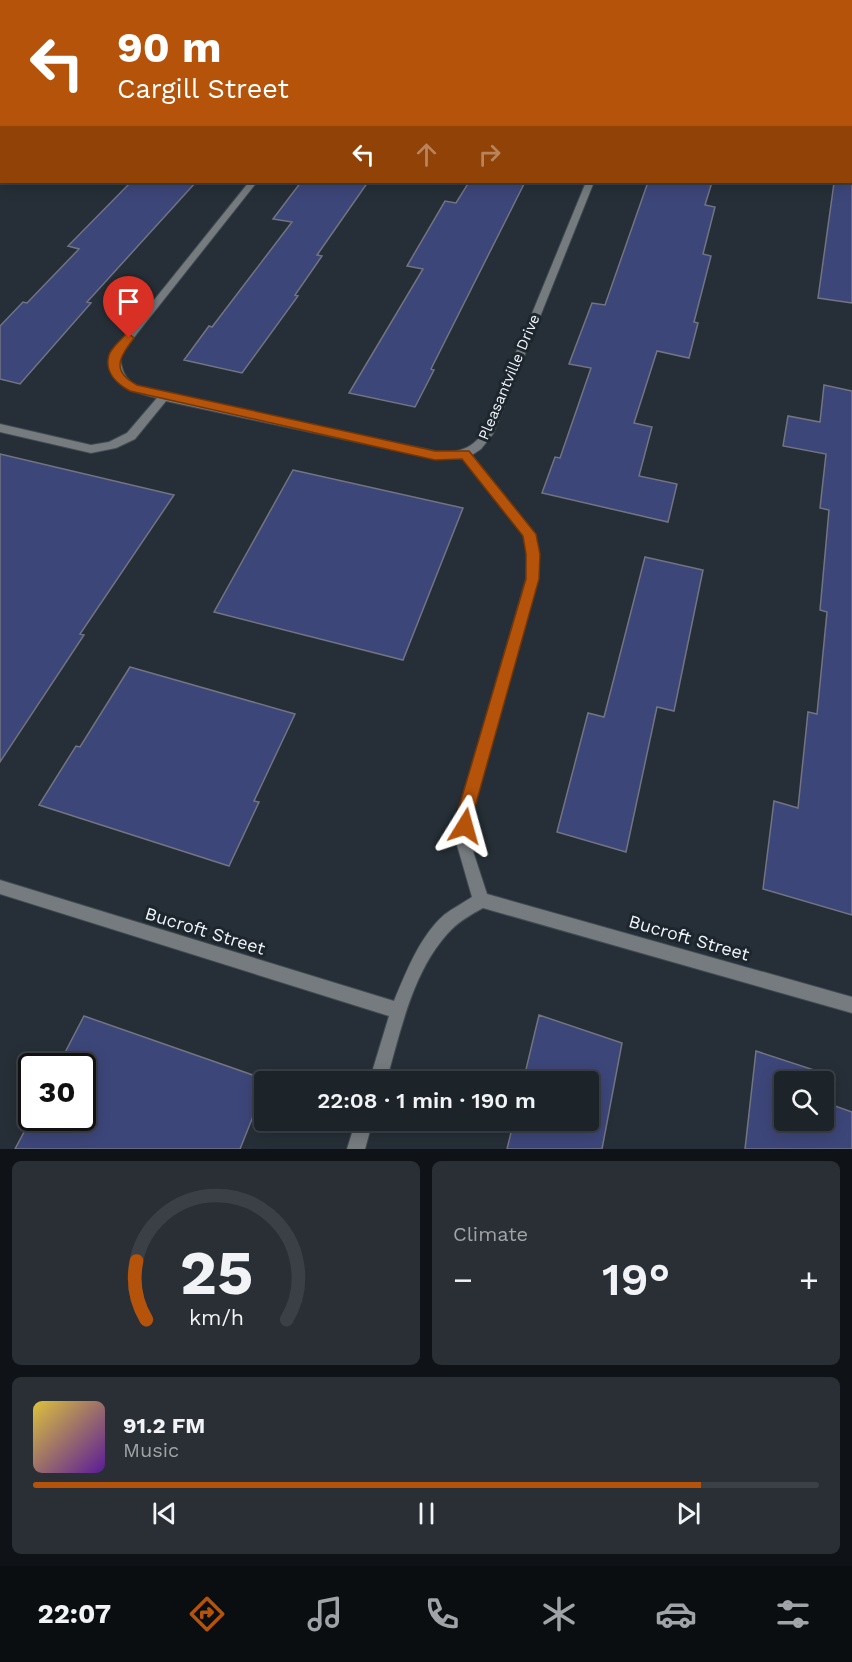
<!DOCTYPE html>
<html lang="en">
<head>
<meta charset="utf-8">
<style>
	:root { --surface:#1c2329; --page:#292f35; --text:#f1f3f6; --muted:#a0a4a8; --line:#3a4046; --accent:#b45309 }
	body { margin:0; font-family:"Work Sans",sans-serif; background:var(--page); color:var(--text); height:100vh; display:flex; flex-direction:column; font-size:22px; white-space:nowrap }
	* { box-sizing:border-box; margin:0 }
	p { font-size:20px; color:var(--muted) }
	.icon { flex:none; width:33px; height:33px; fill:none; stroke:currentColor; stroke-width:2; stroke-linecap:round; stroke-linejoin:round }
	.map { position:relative; height:1149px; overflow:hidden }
	.side { display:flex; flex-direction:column; gap:12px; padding:12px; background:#0f1317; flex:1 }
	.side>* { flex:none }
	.guide { position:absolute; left:0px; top:0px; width:852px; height:183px; box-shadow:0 3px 15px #0003,0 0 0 2px var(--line); background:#b45309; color:#fff; overflow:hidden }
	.controls { position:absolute; left:774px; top:1071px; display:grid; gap:12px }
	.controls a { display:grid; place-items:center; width:60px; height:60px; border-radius:6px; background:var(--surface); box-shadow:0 3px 15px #0003,0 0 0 2px var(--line); font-size:30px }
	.speed { position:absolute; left:18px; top:1053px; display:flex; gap:12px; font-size:30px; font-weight:700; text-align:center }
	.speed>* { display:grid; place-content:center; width:78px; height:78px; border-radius:50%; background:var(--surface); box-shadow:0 3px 15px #0003,0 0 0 2px var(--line); line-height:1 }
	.speed .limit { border:3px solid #111; border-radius:9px; background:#fff; color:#111 }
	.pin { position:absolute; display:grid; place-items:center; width:51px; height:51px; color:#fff; margin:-62px -26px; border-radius:50% 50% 50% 0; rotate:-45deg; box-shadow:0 0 6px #0007 }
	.pin .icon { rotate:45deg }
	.me { position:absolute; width:66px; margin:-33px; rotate:8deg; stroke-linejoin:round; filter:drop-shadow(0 0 4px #0008) }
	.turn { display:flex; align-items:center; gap:21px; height:126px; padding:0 18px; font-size:27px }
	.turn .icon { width:78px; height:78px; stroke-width:2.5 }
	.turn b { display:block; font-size:42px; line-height:51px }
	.lanes { display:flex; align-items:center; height:57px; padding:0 18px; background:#0003; justify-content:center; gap:30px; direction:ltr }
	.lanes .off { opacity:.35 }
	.big { font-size:45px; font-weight:600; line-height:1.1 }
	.side .widget { flex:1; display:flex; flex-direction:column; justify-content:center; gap:9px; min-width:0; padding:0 21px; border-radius:9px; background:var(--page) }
	.side .dial { align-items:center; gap:0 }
	.dial svg { height:156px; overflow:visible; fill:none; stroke:var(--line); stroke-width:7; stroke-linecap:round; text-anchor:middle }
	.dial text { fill:var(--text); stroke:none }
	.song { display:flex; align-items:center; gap:18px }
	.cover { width:72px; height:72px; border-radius:9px; background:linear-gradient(135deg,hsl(50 70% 55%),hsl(270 70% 35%)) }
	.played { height:6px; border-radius:3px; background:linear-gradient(90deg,var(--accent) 85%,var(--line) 85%) }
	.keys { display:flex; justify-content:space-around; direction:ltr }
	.heat { display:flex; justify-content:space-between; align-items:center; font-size:33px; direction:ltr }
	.side .tiles { flex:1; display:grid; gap:12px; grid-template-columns:1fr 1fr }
	.widget:last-child { grid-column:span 2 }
	.trip { position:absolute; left:254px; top:1071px; width:345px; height:60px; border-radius:6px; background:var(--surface); box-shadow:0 3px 15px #0003,0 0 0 2px var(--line); font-weight:600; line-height:60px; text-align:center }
	.tab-bar { display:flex; height:96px; justify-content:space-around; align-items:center; background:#0b0e10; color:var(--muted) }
	.tab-bar .icon { width:42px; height:42px }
	.tab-bar .selected { color:var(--accent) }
	.tab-bar b { font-size:27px; color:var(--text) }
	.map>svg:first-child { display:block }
</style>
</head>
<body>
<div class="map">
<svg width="852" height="1149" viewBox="0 0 852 1149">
	<rect width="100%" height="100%" fill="#262f37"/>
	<path fill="#513e69" d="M462 0H852V51L850 2Z"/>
	<path fill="#3d4679" stroke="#717481" stroke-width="1.5" d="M131 182H196L87 302 91 303 20 384 0 379V326L23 302 27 303 79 249 68 246Z
		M301 182H368L317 255 322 256 295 295 298 296 242 373 184 360 209 326 212 327 292 222 273 219Z
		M469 182H525L431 369 434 370 415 407 349 393 423 269 407 266 445 201 456 203Z
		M648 182H712L705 205 715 207 703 254 711 256 694 322 698 323 689 358 657 351 634 423 652 427 639 476 677 484 668 522 542 493 555 457 560 458 591 368 569 364 592 303 605 305Z
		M834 183 852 184V303L818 298Z
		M824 385 852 391V915L763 889 774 801 798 808 808 712 817 714 827 612 820 610 829 510 820 508 826 454 783 446 788 416 820 422Z
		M0 454 174 495 80 634 84 635 0 762Z
		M293 470 463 508 403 660 214 612Z
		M645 557 703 570 674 711 657 707 626 852 557 832 588 713 604 717Z
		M130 667 295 714 254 801 259 802 229 866 39 805 76 746 80 747Z
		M539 1015 622 1043 602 1149H507L514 1120H588V1082H523Z
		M84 1016 267 1080 264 1082V1089L240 1149H15L32 1117 82 1118V1066H58Z
		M756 1051 817 1071 816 1082H784V1120H824V1102L852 1112V1149H745Z"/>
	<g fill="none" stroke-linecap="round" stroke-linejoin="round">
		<g stroke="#424b52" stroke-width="2">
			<path id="lane" d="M789 0 805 2H790Z"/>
		</g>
		<g stroke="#424b52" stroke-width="2">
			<path id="street" d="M140 0H147L139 2Z
				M850 112H852V117H850Z
				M0 120H2L0 125Z
				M249 182H257L120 355C122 386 138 387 164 394L435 451C456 453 470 451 483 433L586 182H594L493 434 481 449 472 455 535 534 539 554 538 579 474 807 471 845 487 894 852 997V1013L483 908C472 914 461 920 452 929 413 968 401 1030 386 1082H369L389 1016 0 894V880L394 1001C406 972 420 936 444 915 453 908 463 903 472 897L457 845 460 807 526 579 527 554 523 535 462 458 435 459 166 401 135 439 116 448 91 453 0 432V424L91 445 109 442 127 433 157 398C129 391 112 388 110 355Z
				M356 1120H373L365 1149H347Z"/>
		</g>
		<use href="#lane" fill="#757b7e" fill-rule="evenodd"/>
		<use href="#street" fill="#757b7e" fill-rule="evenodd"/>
	</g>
	<path fill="#b45309" stroke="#753606" stroke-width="1.5" d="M129 334 134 338C120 357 110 371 137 385L435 451H469L536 534 540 554 539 579 475 807 471 831 465 833 459 831 457 826 459 807 526 579V554L523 536 462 459 435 460 130 391C117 384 104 372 109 355 111 348 120 341 125 335Z"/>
	<g text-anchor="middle" stroke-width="6" stroke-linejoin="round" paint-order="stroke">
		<g font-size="15" fill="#eff4fa" stroke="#1d252d">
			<text transform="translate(509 377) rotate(-67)" y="5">Pleasantville Drive</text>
		</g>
		<g font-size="18" fill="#eff4fa" stroke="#1d252d">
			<text transform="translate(205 931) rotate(17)" y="6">Bucroft Street</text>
			<text transform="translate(689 938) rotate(16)" y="6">Bucroft Street</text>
		</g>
	</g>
</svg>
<div class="controls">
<a><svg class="icon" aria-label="search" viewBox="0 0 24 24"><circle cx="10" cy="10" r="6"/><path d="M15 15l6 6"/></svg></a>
</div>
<div class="speed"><div class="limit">30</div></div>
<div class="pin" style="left:129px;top:338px;background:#d93025"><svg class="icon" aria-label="arrive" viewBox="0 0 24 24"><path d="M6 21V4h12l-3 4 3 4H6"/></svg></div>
<svg class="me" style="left:465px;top:826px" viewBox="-20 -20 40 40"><path d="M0-17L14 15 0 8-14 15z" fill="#b45309" stroke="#fff" stroke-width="4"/></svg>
<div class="trip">22:08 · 1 min · 190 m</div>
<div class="guide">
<div class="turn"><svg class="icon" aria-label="left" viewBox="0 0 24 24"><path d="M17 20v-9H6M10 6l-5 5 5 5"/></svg><div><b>90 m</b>Cargill Street</div></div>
<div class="lanes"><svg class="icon" aria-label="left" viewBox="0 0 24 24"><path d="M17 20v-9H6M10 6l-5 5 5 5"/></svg><svg class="icon off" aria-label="ahead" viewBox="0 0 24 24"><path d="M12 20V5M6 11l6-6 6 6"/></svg><svg class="icon off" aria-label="right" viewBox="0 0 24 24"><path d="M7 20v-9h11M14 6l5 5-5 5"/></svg></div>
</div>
</div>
<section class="side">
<div class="tiles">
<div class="widget dial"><svg viewBox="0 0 100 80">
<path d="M14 69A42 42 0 1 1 86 69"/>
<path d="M14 69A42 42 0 0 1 9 39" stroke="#b45309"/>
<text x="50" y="56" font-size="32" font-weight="700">25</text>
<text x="50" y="72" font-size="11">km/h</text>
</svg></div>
<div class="widget"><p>Climate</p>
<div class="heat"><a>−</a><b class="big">19°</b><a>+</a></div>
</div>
<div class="widget">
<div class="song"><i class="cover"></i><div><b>91.2 FM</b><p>Music</p></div></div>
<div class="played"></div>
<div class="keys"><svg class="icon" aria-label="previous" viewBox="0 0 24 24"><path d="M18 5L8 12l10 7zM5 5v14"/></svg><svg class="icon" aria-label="pause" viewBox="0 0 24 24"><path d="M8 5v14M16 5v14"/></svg><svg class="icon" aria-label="next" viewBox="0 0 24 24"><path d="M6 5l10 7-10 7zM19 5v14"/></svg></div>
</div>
</div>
</section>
<nav class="tab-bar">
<b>22:07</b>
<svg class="icon selected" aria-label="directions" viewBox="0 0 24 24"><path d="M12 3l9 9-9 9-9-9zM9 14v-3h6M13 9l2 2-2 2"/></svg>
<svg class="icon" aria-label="music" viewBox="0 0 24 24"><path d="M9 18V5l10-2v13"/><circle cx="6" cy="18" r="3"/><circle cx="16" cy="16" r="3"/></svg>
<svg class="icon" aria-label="phone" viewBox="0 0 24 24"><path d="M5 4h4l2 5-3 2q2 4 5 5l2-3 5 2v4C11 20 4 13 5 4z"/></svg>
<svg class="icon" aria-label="climate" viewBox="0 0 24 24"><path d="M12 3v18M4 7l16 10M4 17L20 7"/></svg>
<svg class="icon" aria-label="car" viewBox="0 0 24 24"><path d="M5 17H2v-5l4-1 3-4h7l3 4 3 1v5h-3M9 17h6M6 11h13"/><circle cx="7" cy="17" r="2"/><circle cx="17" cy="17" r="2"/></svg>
<svg class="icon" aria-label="filters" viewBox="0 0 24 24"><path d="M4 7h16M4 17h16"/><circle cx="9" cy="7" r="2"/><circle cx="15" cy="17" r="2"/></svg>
</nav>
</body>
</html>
